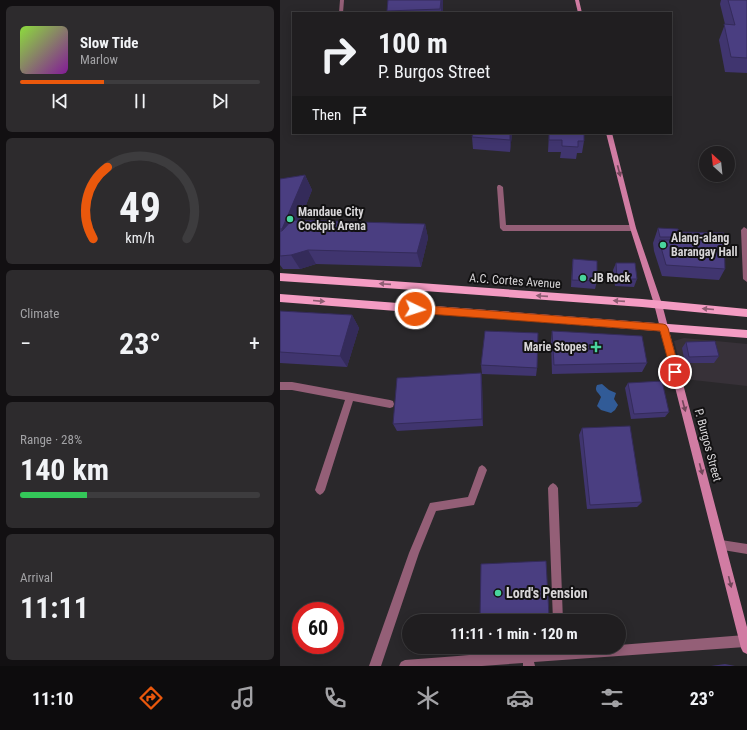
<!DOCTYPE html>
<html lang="en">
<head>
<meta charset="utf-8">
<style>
	:root { --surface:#201e20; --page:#2d2b2d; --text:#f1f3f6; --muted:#a2a2a5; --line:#3d3c3e; --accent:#ea580c }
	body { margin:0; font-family:"Roboto Condensed",sans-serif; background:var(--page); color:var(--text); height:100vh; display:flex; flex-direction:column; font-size:15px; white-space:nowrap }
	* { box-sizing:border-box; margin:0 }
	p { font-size:13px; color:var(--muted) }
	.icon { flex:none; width:22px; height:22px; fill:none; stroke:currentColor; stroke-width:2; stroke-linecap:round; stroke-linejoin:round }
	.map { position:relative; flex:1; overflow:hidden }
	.drawer { display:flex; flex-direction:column; gap:6px; padding:6px; background:#121012; width:280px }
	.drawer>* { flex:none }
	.top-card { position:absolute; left:12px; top:12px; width:380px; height:122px; border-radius:0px; box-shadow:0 2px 10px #0003,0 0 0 1px var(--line); background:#201e20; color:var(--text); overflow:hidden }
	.needle { width:26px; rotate:333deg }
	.fabs { position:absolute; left:419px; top:146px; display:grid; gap:8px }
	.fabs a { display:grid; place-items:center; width:36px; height:36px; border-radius:50%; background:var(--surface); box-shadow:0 2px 10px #0003,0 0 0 1px var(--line); font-size:20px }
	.speed { position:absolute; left:12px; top:602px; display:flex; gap:8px; font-size:20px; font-weight:700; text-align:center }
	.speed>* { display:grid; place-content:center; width:52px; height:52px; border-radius:50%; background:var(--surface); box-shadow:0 2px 10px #0003,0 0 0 1px var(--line); line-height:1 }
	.speed .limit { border:6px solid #d22; background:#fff; color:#111 }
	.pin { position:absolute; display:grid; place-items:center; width:34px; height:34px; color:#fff; margin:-17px; border:2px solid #fff; border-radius:50%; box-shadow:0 1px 4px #0007 }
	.me { position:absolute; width:44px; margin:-22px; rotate:94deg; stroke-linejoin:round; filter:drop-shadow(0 0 3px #0008) }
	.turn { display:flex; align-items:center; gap:14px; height:84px; padding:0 20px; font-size:18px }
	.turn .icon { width:52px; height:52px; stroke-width:2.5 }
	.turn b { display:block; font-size:28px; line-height:34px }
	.then { display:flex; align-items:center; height:38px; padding:0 20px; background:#0003; gap:8px; font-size:15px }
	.big { font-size:30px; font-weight:700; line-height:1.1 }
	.drawer .tile { flex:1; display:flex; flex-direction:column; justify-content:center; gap:6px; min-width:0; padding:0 14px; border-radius:6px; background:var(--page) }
	.drawer .dial { align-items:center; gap:0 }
	.dial svg { height:104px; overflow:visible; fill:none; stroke:var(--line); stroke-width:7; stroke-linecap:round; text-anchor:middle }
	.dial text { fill:var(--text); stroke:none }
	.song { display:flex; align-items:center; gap:12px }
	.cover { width:48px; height:48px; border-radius:6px; background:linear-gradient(135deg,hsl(90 70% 55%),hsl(290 70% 35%)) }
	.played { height:4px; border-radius:2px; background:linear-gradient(90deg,var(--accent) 35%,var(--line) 35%) }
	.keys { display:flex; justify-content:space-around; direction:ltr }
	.heat { display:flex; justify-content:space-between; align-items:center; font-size:22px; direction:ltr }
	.charge { height:6px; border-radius:3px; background:linear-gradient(90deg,#34c759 28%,var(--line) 0) }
	.trip { position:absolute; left:122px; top:614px; width:224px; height:40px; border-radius:20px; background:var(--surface); box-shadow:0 2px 10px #0003,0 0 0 1px var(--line); font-weight:700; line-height:40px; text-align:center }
	.dock { display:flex; height:64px; justify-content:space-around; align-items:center; background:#0d0c0d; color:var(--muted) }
	.dock .icon { width:28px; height:28px }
	.dock .current { color:var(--accent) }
	.dock b { font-size:18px; color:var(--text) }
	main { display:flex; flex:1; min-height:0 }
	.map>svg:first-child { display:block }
</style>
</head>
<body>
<main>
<section class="drawer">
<div class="tile">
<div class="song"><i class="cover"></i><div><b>Slow Tide</b><p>Marlow</p></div></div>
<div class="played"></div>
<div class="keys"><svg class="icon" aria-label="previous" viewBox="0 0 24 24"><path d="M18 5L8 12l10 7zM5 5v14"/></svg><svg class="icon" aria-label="pause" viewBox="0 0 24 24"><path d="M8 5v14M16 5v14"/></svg><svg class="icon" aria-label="next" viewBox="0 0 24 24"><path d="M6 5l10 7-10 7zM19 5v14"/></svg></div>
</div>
<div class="tile dial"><svg viewBox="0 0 100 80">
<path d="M14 69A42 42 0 1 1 86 69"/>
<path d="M14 69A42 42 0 0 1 25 14" stroke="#ea580c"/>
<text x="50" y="56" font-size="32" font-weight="700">49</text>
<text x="50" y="72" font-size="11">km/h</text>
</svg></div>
<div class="tile"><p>Climate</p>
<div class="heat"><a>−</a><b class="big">23°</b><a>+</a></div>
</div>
<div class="tile"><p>Range · 28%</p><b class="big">140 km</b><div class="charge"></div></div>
<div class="tile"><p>Arrival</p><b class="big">11:11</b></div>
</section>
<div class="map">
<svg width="467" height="666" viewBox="0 0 467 666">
	<rect width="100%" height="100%" fill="#2a282b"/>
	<path fill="#373138" d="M404 338 467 344V386L404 379 394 341Z"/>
	<path fill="#315b97" d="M322 384 329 390 336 393 334 399 338 405 335 410 331 413 321 410 317 406 321 397C318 392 314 391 317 385Z"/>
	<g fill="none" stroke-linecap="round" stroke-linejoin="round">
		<path fill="#945f77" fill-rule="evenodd" d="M60 0H64L63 13H59Z
			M218 185H220L223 187 226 225H353L356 228 353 231H223L220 228 217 187Z
			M202 465 205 467 207 470 194 505 156 511 139 553 101 666H89L129 553 150 503 188 497 199 467Z"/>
		<path fill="#945f77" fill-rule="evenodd" d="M464 227 467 229V282L463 279 461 230Z
			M0 382H12L110 400 113 401 114 404 113 407 110 408 73 401 45 490 43 493 40 495 37 493 35 490 65 400 12 390H0Z
			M273 483 276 485 278 488 283 621H273L268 488 270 485Z
			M441 540 467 544V554L437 549 436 545 437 541Z
			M465 635 467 636V646L465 647 254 662 255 666H243V663L202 666H119L121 662 125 660C197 655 267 647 339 647V645Z"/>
		<path fill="#d17ca3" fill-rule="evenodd" d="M295 0H299L302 13H298Z
			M326 133H332L356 228 382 304 467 627V654L463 652 461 648 374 304 350 228Z"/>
		<path fill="#f49cc3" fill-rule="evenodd" d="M0 273 362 299 467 309V317L362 307 144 291 141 305 467 330V338L0 302V294L131 304 134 290 0 281Z"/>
	</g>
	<path fill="#40356f" d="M108 0H163V13H107V11Z
		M441 0H467V73L445 72 439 40 445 24 440 4Z
		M232 133 230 152 193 149 192 137Z
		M269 133 304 141 302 153H297L296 159 280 158 281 152H268Z
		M25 175 32 190 20 220 145 224 148 238 141 267 36 264 20 269H3L0 265V179Z
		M378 228 399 232 445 269 439 280 382 276 374 251 373 243Z
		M293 259 317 281 315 289 291 287 292 266Z
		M336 263 357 279 354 287 335 286 333 270Z
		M0 311 72 315 79 328 67 367 0 363Z
		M272 331 367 363 362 372 272 374 271 341Z
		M406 342 439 356 434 363H405L402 348Z
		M201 365 257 368 256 376 202 374Z
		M201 373 202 382 203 426 117 431 113 424Z
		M348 383 389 412 385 417 351 419 345 388Z
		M302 428 362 502 357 507 307 509 299 435Z
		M445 664 455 666H431Z"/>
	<path fill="#342b5a" d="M161 0H163V13H161Z
		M230 133H232L230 152Z
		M25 175 32 190 11 243 2 229Z
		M145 224 148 238 141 267 137 253Z
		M28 250 36 264 20 269 11 255Z
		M72 315 79 328 67 367 60 356Z
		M201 373 202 382 203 426 202 419Z"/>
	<path fill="#4a3e81" stroke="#342b5a" d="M108 0H161L160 9 107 11Z
		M448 0H467V58L451 57 444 24 455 25Z
		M193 133H230V140L192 137Z
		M269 133H304V141H298V147L282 146V140H269Z
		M25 175 2 229H0V179Z
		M12 220 145 224 137 253 28 250 11 255 0 256V231H2Z
		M378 228 398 229 400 237H380Z
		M399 232 444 233 445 269 386 265 379 240H399L400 237Z
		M293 259 317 261V281L292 280Z
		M336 263H355L357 279H337Z
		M0 311 72 315 60 356 0 352Z
		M205 331 258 333 257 368 201 365Z
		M272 331 362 336 367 363 274 365Z
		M435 341 439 356 409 357 406 342Z
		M201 373 202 419 113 424 117 378Z
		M382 381 389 412 354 414 348 383Z
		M350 426 362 502 310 505 302 428Z
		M266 561 269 616 200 619 201 564Z"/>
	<defs><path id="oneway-solid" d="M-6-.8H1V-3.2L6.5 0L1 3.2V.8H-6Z"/></defs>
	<g fill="#72465a">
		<use href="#oneway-solid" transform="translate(339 171) rotate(75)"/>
		<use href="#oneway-solid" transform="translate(404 406) rotate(75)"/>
		<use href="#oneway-solid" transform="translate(421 469) rotate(75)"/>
		<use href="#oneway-solid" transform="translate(450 582) rotate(76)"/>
	</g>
	<g fill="#8e5d73">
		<use href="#oneway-solid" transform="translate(105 284) rotate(-176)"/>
		<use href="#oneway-solid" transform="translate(262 296) rotate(-176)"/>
		<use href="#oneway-solid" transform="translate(39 301) rotate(5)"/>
		<use href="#oneway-solid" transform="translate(339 301) rotate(-176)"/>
		<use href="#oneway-solid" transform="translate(428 309) rotate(-175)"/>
	</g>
	<path fill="#ea580c" stroke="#983908" d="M135 305 383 324 386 325 388 328 400 372 398 375 395 376 392 375 380 331 135 313 131 309Z"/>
	<g fill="#49d49d" stroke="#121112" stroke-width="1.5">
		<circle cx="10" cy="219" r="4"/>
		<circle cx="383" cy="245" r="4"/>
		<circle cx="303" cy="278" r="4"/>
		<path d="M314 341h4v4h4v4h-4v4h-4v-4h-4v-4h4z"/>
		<circle cx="218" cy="593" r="4"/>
	</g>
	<g text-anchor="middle" stroke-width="4" stroke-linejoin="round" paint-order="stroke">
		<g font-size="12" font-weight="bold" fill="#d8d6d8" stroke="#121112" text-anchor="start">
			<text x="18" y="216">Mandaue City<tspan x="18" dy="14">Cockpit Arena</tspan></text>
			<text x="391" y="242">Alang-alang<tspan x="391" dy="14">Barangay Hall</tspan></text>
			<text x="311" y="282">JB Rock</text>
			<text x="307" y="351" text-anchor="end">Marie Stopes</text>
		</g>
		<g font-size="12" fill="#d8d6d8" stroke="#121112">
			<text transform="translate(235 281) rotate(4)" y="4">A.C. Cortes Avenue</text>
			<text transform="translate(428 445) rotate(75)" y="4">P. Burgos Street</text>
		</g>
		<g font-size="14" font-weight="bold" fill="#d8d6d8" stroke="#121112" text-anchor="start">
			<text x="226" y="598">Lord's Pension</text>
		</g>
	</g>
</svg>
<div class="fabs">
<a><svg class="needle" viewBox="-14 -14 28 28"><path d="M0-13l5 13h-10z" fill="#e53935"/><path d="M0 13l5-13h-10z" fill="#a2a2a5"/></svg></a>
</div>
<div class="speed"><div class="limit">60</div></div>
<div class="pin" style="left:395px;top:372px;background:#d93025"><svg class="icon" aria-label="arrive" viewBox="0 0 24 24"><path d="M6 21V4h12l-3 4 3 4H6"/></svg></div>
<svg class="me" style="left:135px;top:309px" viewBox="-20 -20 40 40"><circle r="17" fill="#ea580c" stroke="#fff" stroke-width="3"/><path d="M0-11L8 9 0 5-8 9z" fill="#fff"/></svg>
<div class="trip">11:11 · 1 min · 120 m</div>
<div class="top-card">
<div class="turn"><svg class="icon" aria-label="right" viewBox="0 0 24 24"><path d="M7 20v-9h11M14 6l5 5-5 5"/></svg><div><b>100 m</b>P. Burgos Street</div></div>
<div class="then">Then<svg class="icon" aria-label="arrive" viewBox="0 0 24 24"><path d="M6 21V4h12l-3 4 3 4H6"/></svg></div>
</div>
</div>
</main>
<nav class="dock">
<b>11:10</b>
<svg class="icon current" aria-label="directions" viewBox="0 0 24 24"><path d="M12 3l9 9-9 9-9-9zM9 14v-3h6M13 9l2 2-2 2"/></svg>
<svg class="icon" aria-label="music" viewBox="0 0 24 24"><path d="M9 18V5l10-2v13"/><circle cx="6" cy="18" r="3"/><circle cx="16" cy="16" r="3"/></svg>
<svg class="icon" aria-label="phone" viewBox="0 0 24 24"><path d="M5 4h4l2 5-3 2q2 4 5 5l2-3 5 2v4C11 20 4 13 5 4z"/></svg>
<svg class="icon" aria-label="climate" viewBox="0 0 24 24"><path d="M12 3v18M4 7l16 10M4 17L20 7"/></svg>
<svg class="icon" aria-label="car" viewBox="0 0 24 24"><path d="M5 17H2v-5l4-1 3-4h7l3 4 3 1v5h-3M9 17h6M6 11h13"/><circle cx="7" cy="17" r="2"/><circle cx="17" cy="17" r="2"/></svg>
<svg class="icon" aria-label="filters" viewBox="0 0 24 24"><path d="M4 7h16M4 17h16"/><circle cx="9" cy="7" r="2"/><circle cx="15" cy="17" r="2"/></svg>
<b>23°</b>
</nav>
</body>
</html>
